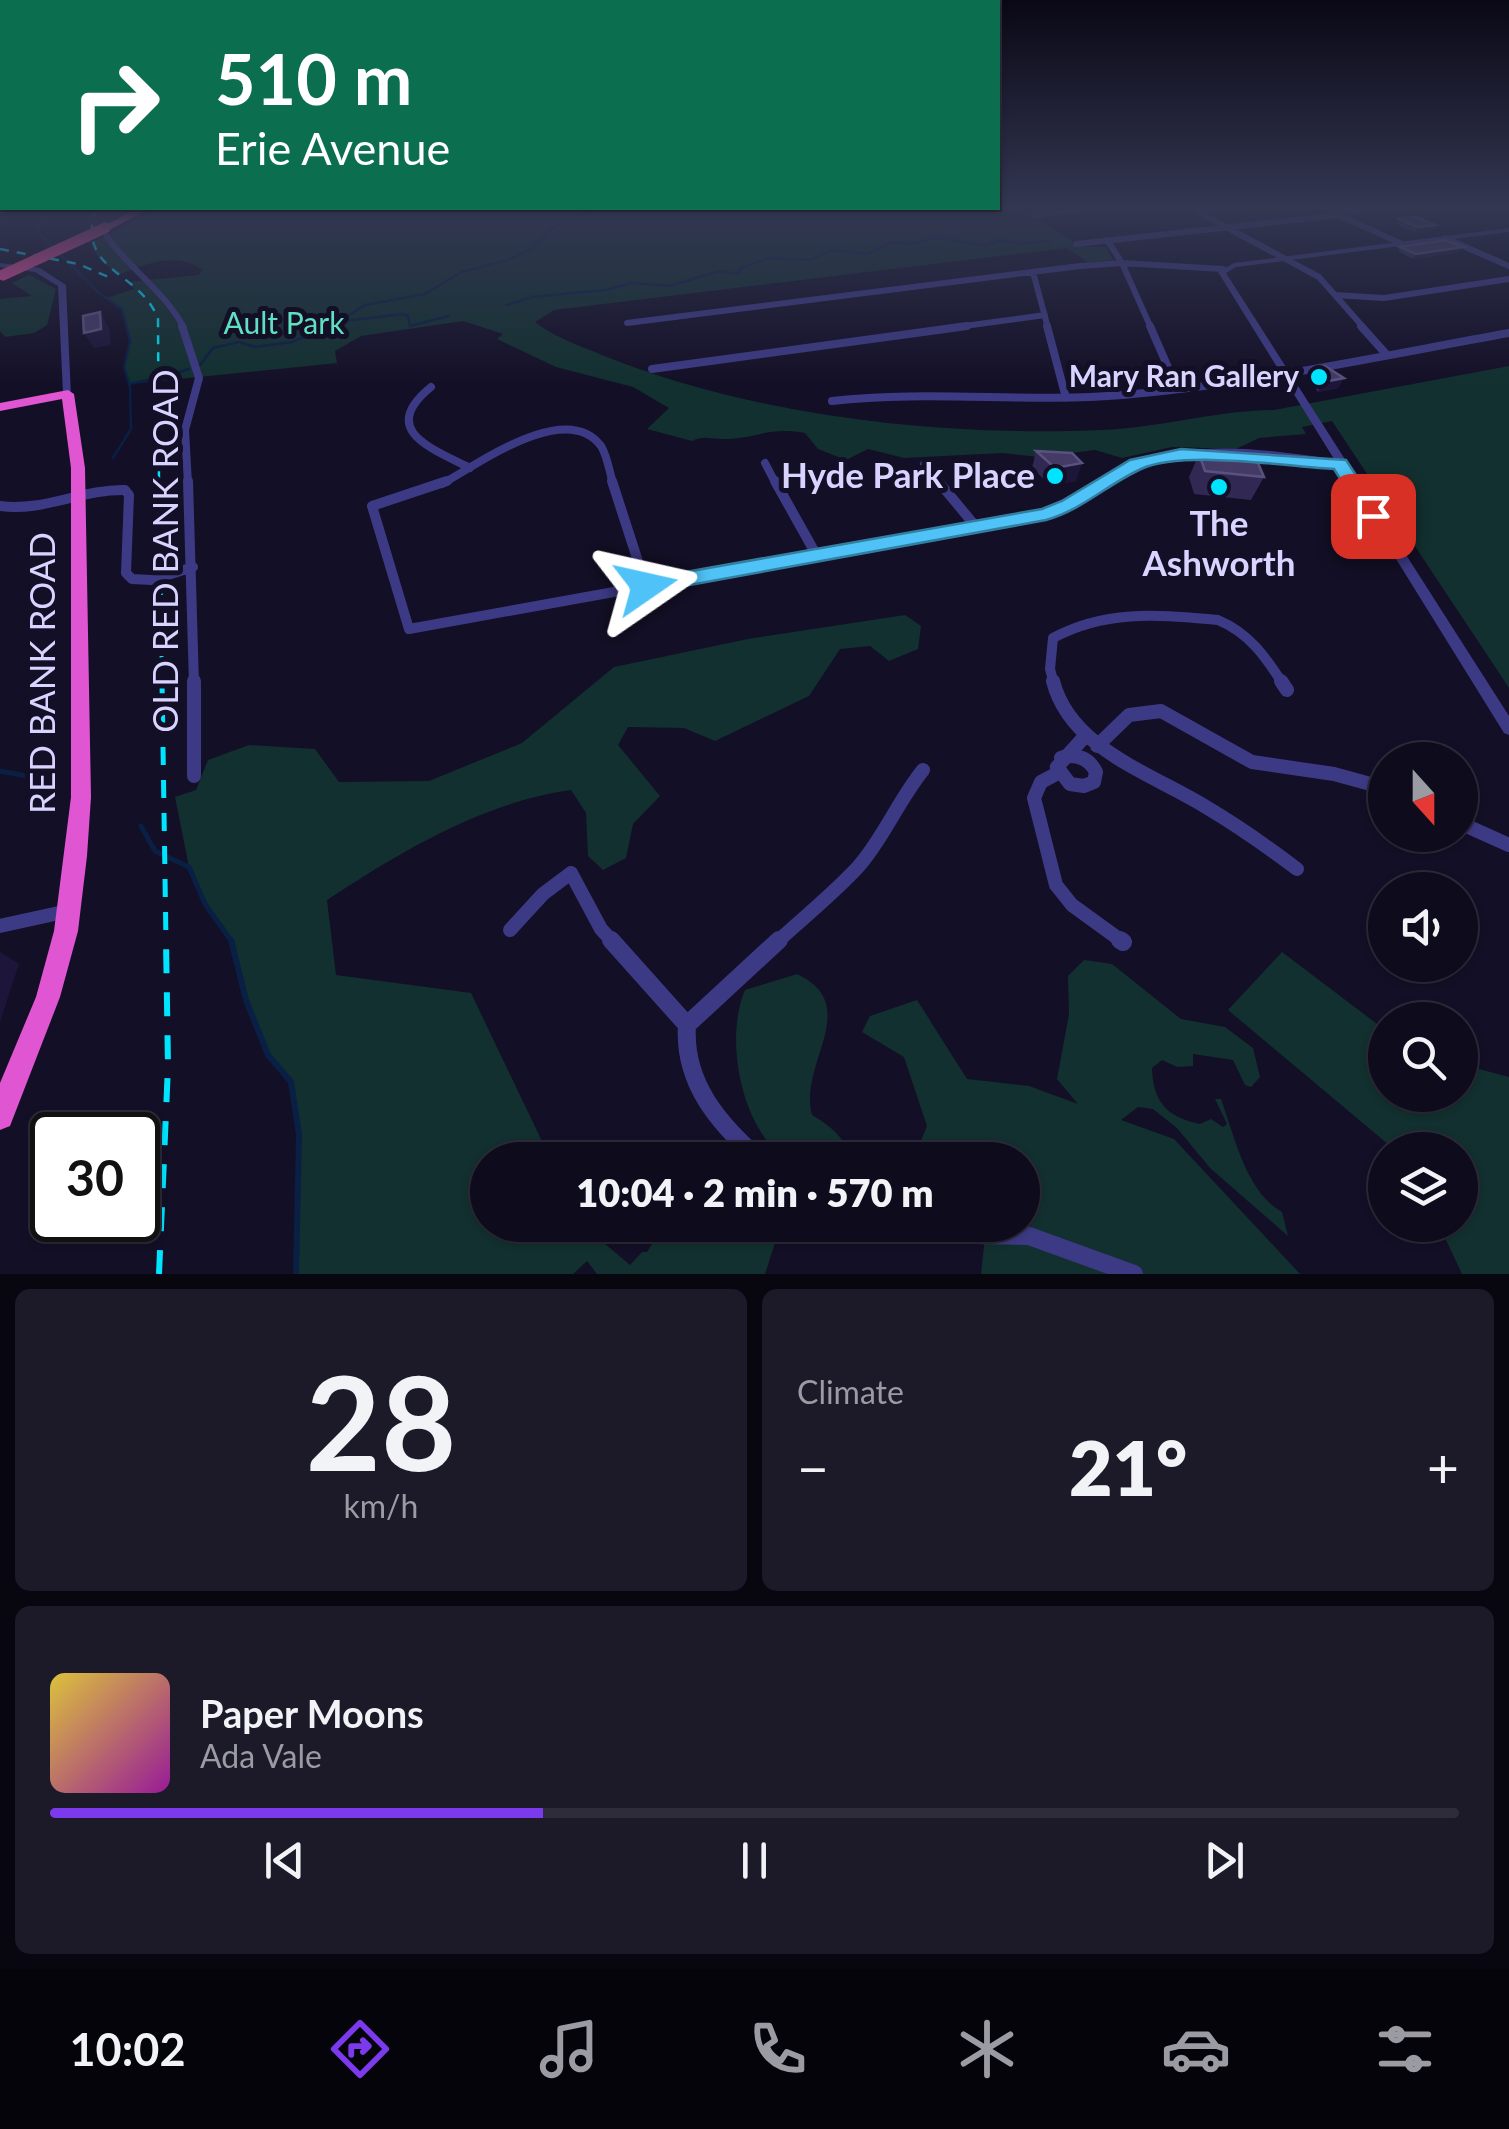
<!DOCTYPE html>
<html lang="en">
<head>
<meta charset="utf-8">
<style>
	:root { --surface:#0e0b1c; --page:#1c1929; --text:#f1f3f6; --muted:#9b9ba3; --line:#2e2b3b; --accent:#7c3aed }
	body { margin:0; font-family:Lato,sans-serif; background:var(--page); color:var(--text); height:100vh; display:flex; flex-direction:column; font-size:38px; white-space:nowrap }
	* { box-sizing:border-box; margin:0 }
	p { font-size:32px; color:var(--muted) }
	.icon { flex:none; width:55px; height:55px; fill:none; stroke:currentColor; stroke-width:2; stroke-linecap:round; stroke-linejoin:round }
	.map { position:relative; height:1274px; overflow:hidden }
	.side { display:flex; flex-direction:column; gap:15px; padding:15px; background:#08060f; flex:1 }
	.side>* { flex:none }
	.banner { position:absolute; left:0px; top:0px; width:1000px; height:210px; box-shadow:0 2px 8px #0004,0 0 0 2px var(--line); background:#0b6e4f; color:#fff; overflow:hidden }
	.needle { width:65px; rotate:159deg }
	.tools { position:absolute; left:1368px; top:742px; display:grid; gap:20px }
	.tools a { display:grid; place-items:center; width:110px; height:110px; border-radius:50%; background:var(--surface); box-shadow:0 2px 8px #0004,0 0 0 2px var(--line); font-size:50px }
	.speed { position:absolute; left:30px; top:1112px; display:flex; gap:20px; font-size:50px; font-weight:700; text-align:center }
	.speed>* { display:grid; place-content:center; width:130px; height:130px; border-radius:50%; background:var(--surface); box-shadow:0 2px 8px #0004,0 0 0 2px var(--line); line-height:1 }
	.speed .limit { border:5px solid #111; border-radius:15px; background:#fff; color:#111 }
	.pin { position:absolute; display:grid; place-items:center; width:85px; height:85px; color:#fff; margin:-42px; border-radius:20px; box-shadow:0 5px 15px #0006 }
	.me { position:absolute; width:110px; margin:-55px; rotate:79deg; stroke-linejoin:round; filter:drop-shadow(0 0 8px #0008) }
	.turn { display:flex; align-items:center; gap:35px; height:210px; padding:0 50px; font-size:45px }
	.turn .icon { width:130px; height:130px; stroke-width:2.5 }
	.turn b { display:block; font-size:70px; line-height:85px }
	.big { font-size:75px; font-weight:800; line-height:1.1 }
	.side .widget { flex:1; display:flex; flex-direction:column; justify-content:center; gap:15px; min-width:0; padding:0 35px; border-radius:15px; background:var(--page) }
	.side .dial { align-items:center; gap:0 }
	.dial b { font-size:130px; line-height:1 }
	.song { display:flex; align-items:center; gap:30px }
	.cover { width:120px; height:120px; border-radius:15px; background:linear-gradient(135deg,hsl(50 70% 55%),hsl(300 70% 35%)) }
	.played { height:10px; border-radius:5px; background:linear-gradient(90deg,var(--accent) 35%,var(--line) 35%) }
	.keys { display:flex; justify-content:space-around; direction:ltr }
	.heat { display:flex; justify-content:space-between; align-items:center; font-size:55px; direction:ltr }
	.side .tiles { flex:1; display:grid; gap:15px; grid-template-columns:1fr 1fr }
	.widget:last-child { grid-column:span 2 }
	.trip { position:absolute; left:470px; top:1142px; width:570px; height:100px; border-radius:50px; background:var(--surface); box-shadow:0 2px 8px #0004,0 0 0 2px var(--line); font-weight:800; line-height:100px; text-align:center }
	.menu { display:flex; height:160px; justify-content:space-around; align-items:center; background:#06040b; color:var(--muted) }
	.menu .icon { width:70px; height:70px }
	.menu .on { color:var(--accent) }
	.menu b { font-size:45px; color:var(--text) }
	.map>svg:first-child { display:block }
</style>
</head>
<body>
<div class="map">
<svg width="1509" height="1274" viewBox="0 0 1509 1274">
	<rect width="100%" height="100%" fill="#130f26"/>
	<path fill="#12302f" d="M1112 206 1035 216 1081 247H1106L1113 260 1088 262 1066 248 554 310 535 322C555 338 579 345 602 355 752 416 940 437 1102 430 1160 428 1217 410 1274 410L1509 366V688L1332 421 1302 427 1306 434 1259 438 1236 449 1172 447 1122 458 1095 450 1039 457 1003 453 904 458 868 449 846 460 818 449 805 433C769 426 756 439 724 439 711 439 703 435 692 441L647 429 669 408 633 387 556 367 497 339 503 334 463 321 361 336 335 351 337 363 129 384 124 367 130 341 122 309 106 298 135 289 127 282 198 275 203 270C176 251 146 264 118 275L98 257 91 243 161 208Z
		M29 275 56 289 47 325 34 333 5 337 0 331V299L32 296 12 283Z
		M905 615 921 626 918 649 889 661 870 646 840 649 809 696 715 741 684 728 628 727 618 745 660 796 633 824 626 858 603 870 588 856 586 813 571 790C483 802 400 852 327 900L336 975 471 993 551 1160H488V1225H583L630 1265 642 1252H647L664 1225H774L777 1237 765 1274H597L587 1261 573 1274H296L299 1135 291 1082 268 1055 246 1000 230 935 205 904 189 867 175 797 196 790 208 760 249 745 315 749 339 782 429 781 522 743 614 667 748 639Z
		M1282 952 1385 1030V1095H1460V1064L1509 1077V1274H1462L1439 1225H1460V1150H1395L1228 1010Z
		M1084 960 1112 964 1181 1019 1225 1027 1253 1048 1260 1077 1251 1087 1245 1085 1233 1060 1193 1054V1066L1177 1067 1162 1060 1152 1068C1153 1101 1166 1117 1200 1124L1211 1119 1223 1127 1227 1124 1215 1099H1221C1234 1135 1246 1192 1282 1212L1288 1236 1210 1168 1177 1128 1153 1109 1138 1107 1121 1120 1174 1139 1300 1274H981L984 1246 978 1225H1022V1160H913L927 1126 904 1057 862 1032 870 1016 917 1000 967 1079 1029 1086 1078 1104 1057 1079 1069 1014 1068 976Z
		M797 974C864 1006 798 1063 812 1115 829 1125 848 1139 850 1160H787C741 1129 724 1039 745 990Z"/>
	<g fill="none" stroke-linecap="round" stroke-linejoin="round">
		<path stroke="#0a1f44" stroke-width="2.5" d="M27 208 44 216 38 232 99 293 122 309 130 341 124 367 130 387 131 429 113 458
			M0 215 24 208
			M507 305 532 297 606 290 631 283 670 286 719 271 738 274 740 268 769 258 810 260 831 250 866 254 891 243 914 244 934 237 986 246 999 240 1020 244 1049 241
			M345 321 403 314 408 316 410 326 449 316
			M200 365 213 348 239 342 255 347 292 342 339 322 365 305 425 294 462 272 508 260 531 249 553 227 597 208
			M164 377 189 369
			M129 384 149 380"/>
		<path stroke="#0a1f44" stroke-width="5" d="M0 771 37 778
			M141 826 155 851 189 867 205 904 232 942"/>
		<path stroke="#0a1f44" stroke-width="6" d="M231 940 246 1000 268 1055 291 1082 299 1135 296 1274"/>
		<path stroke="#3d3a85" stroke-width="6" d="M1187 206 1319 277 1364 328
			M1342 212 1343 217 1402 244
			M1342 212 1389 206
			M1033 215 1112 206
			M107 237C130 269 166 293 184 328
			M1445 238 1509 266
			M1107 240 1122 263 1151 328
			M1076 244 1341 215
			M1033 272 1048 328
			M1335 295 1384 298 1509 279
			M627 323 1080 266 1122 263 1223 269
			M949 328 1045 315"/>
		<path stroke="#3d3a85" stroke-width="8" d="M182 326 199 378 185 430 188 484
			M1047 326 1066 398
			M1150 326 1177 388
			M1361 326 1386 354
			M652 369 967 326
			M431 387C378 430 431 448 470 468
			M832 401C929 390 1026 403 1123 395 1253 384 1381 356 1509 333
			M765 463 776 484
			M924 464 940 484
			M442 484C477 465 566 399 601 446 607 455 610 473 613 484
			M1101 484C1174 438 1260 453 1340 464"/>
		<path stroke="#3d3a85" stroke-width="10" d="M188 481 194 684
			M447 481 372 506 409 629 1046 514 1105 481
			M612 481 646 586
			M775 481 817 556
			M938 481 977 528
			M0 506C44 512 82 489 125 490L129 495 126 573 132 579 152 580 193 567
			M1054 684 1050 669 1053 638C1107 609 1159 615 1218 620 1249 633 1265 656 1283 684"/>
		<path stroke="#3d3a85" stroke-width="14" d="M194 681V776
			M1053 681C1070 749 1153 774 1206 807 1238 826 1268 847 1297 869
			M1281 681 1287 690
			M1097 746 1129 715 1161 711 1252 762 1334 774 1385 788
			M1067 756C1080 755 1090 760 1096 772L1094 782 1084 786 1070 784 1057 767Z
			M1067 756 1086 735
			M1061 758 1067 756
			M1058 773 1041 782 1034 798 1056 885 1072 905 1123 942
			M1460 823 1509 845
			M0 926 68 911
			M510 930 543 894 571 873 601 929 613 942
			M777 942C803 918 833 894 858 867 883 839 898 801 923 770"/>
		<path stroke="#3d3a85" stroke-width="18" d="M611 940 687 1025
			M1120 940 1123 942
			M760 1160C719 1124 683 1083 687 1025L779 940
			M880 1225 913 1234 1029 1236 1134 1274"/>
		<path fill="#3d3a85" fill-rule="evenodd" d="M1509 228V232L1236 267 1226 273 1509 716V735L1504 733 1218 272 1234 263Z
			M0 263 40 268 66 285 71 396 63 394 58 286 35 272 0 267Z"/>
		<path fill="#e055d1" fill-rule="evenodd" d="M68 390 74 394 85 468 91 797 87 856 78 931 60 997 10 1126 0 1130V1083L36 997 54 931 71 797V468L62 399 0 411V403Z"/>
		<path fill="#ff4fa3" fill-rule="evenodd" d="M138 208H150L109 230 100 228Z"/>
		<path stroke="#00e5ff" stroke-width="2.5" stroke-dasharray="9 8" stroke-linecap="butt" d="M96 208C75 272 140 270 158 319L159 484
			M0 249 78 264 111 278"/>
		<path stroke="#00e5ff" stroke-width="4" stroke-dasharray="14 11" stroke-linecap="butt" d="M159 481 162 684"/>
		<path stroke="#00e5ff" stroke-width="5" stroke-dasharray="18 15" stroke-linecap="butt" d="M162 681 166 942"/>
		<path stroke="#00e5ff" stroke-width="6" stroke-dasharray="24 19" stroke-linecap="butt" d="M159 1274 168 1066 166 940"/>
		<path stroke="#ff4fa3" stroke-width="11" d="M3 275 105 228"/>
	</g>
	<path fill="#312854" d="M1399 219 1435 225 1432 230 1415 232 1396 224Z
		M1400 247 1460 252 1413 259 1398 251Z
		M1313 368 1344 378 1338 388 1318 392 1308 378Z
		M1036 451 1076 481 1050 485 1032 468Z
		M1216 452 1264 477 1251 500 1194 494 1189 477 1199 454 1214 455Z"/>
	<path fill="#1d163a" d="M1435 225 1432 230 1415 232 1417 227Z
		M1463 247 1460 252 1413 259 1416 254Z
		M100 312 109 328 111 345 94 348 84 333Z
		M1344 378 1338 388 1318 392 1323 382Z
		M1082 463 1076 481 1050 485 1055 468Z
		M0 952 19 964 0 1022Z"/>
	<path fill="#433a66" stroke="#5a527e" stroke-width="2.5" d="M1416 217 1435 225 1417 227 1399 219Z
		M1445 240 1463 247 1416 254 1400 247Z
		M100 312 101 329 84 333 83 316Z
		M1325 366 1344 378 1323 382 1313 368Z
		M1036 451 1072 453 1082 463 1055 468Z
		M1216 452 1255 456 1264 477 1205 471 1199 454 1217 456Z"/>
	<linearGradient id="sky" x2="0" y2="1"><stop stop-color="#0a0815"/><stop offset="0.54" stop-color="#333752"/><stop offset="1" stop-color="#333752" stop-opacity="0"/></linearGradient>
	<rect width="1509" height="385" fill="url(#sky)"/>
	<path fill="#4fc3f7" stroke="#337fa1" stroke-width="2.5" d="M1181 449 1346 460 1383 516 1380 520H1366L1334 469C1284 466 1184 450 1141 469 1108 484 1082 510 1046 520L646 593 635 586 646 579 1042 509 1062 501 1130 460Z"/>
	<g fill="#00e5ff" stroke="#130f26" stroke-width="4">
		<circle cx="1319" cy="377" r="10"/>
		<circle cx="1055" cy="476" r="10"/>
		<circle cx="1219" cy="487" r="10"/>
	</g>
	<g text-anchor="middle" stroke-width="10" stroke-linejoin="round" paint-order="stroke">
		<g font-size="30" fill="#5fe0c0" stroke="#130f26">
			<text x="284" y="334">Ault Park</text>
		</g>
		<g font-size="30" font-weight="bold" fill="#d9d4ff" stroke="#130f26" text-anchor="end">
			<text x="1299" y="387">Mary Ran Gallery</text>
		</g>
		<g font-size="35" font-weight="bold" fill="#d9d4ff" stroke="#130f26" text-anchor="end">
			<text x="1035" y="488">Hyde Park Place</text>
			<text x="1219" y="536" text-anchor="middle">The<tspan x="1219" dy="40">Ashworth</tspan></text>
		</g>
		<g font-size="35" fill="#d9d4ff" stroke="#130f26">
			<text transform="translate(166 551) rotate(-90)" y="12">OLD RED BANK ROAD</text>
			<text transform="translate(43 673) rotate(-90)" y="12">RED BANK ROAD</text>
		</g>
	</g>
</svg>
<div class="tools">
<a><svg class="needle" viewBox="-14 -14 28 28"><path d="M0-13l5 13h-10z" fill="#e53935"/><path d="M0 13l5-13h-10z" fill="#9b9ba3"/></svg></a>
<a><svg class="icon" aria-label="sound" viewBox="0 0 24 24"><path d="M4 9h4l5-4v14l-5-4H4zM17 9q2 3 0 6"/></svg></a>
<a><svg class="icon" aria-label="search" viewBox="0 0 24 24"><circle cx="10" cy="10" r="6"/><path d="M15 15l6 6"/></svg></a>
<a><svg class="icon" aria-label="layers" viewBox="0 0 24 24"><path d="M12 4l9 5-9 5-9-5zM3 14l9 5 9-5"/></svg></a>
</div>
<div class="speed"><div class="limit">30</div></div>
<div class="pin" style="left:1373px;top:516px;background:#d93025"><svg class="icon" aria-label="arrive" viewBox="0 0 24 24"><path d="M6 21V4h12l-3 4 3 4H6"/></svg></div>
<svg class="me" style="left:646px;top:586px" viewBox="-20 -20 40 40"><path d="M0-17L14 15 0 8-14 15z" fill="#4fc3f7" stroke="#fff" stroke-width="4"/></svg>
<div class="trip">10:04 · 2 min · 570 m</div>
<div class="banner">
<div class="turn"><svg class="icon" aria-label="right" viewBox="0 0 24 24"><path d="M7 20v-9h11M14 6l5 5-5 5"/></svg><div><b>510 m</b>Erie Avenue</div></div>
</div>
</div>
<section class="side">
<div class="tiles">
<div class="widget dial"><b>28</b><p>km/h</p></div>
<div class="widget"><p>Climate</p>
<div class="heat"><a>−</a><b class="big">21°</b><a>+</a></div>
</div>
<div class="widget">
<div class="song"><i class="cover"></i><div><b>Paper Moons</b><p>Ada Vale</p></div></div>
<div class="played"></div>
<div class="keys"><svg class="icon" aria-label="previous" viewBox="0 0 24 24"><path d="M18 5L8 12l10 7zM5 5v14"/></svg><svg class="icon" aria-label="pause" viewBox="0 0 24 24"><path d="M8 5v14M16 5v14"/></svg><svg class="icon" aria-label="next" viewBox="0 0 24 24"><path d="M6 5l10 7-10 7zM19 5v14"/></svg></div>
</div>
</div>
</section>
<nav class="menu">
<b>10:02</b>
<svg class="icon on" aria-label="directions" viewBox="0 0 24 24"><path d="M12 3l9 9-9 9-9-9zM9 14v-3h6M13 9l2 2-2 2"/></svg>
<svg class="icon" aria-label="music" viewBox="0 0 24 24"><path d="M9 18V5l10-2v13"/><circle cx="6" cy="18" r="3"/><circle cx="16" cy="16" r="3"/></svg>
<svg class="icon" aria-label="phone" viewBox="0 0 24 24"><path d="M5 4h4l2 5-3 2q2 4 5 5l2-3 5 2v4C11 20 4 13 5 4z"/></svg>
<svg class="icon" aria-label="climate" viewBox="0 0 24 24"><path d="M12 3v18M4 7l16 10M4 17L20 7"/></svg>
<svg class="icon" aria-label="car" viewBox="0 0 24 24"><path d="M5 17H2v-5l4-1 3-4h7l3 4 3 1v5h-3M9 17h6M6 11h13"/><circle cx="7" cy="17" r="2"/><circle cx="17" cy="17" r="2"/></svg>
<svg class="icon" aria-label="filters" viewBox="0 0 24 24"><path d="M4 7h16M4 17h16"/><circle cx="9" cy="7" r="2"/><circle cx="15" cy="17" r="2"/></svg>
</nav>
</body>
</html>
